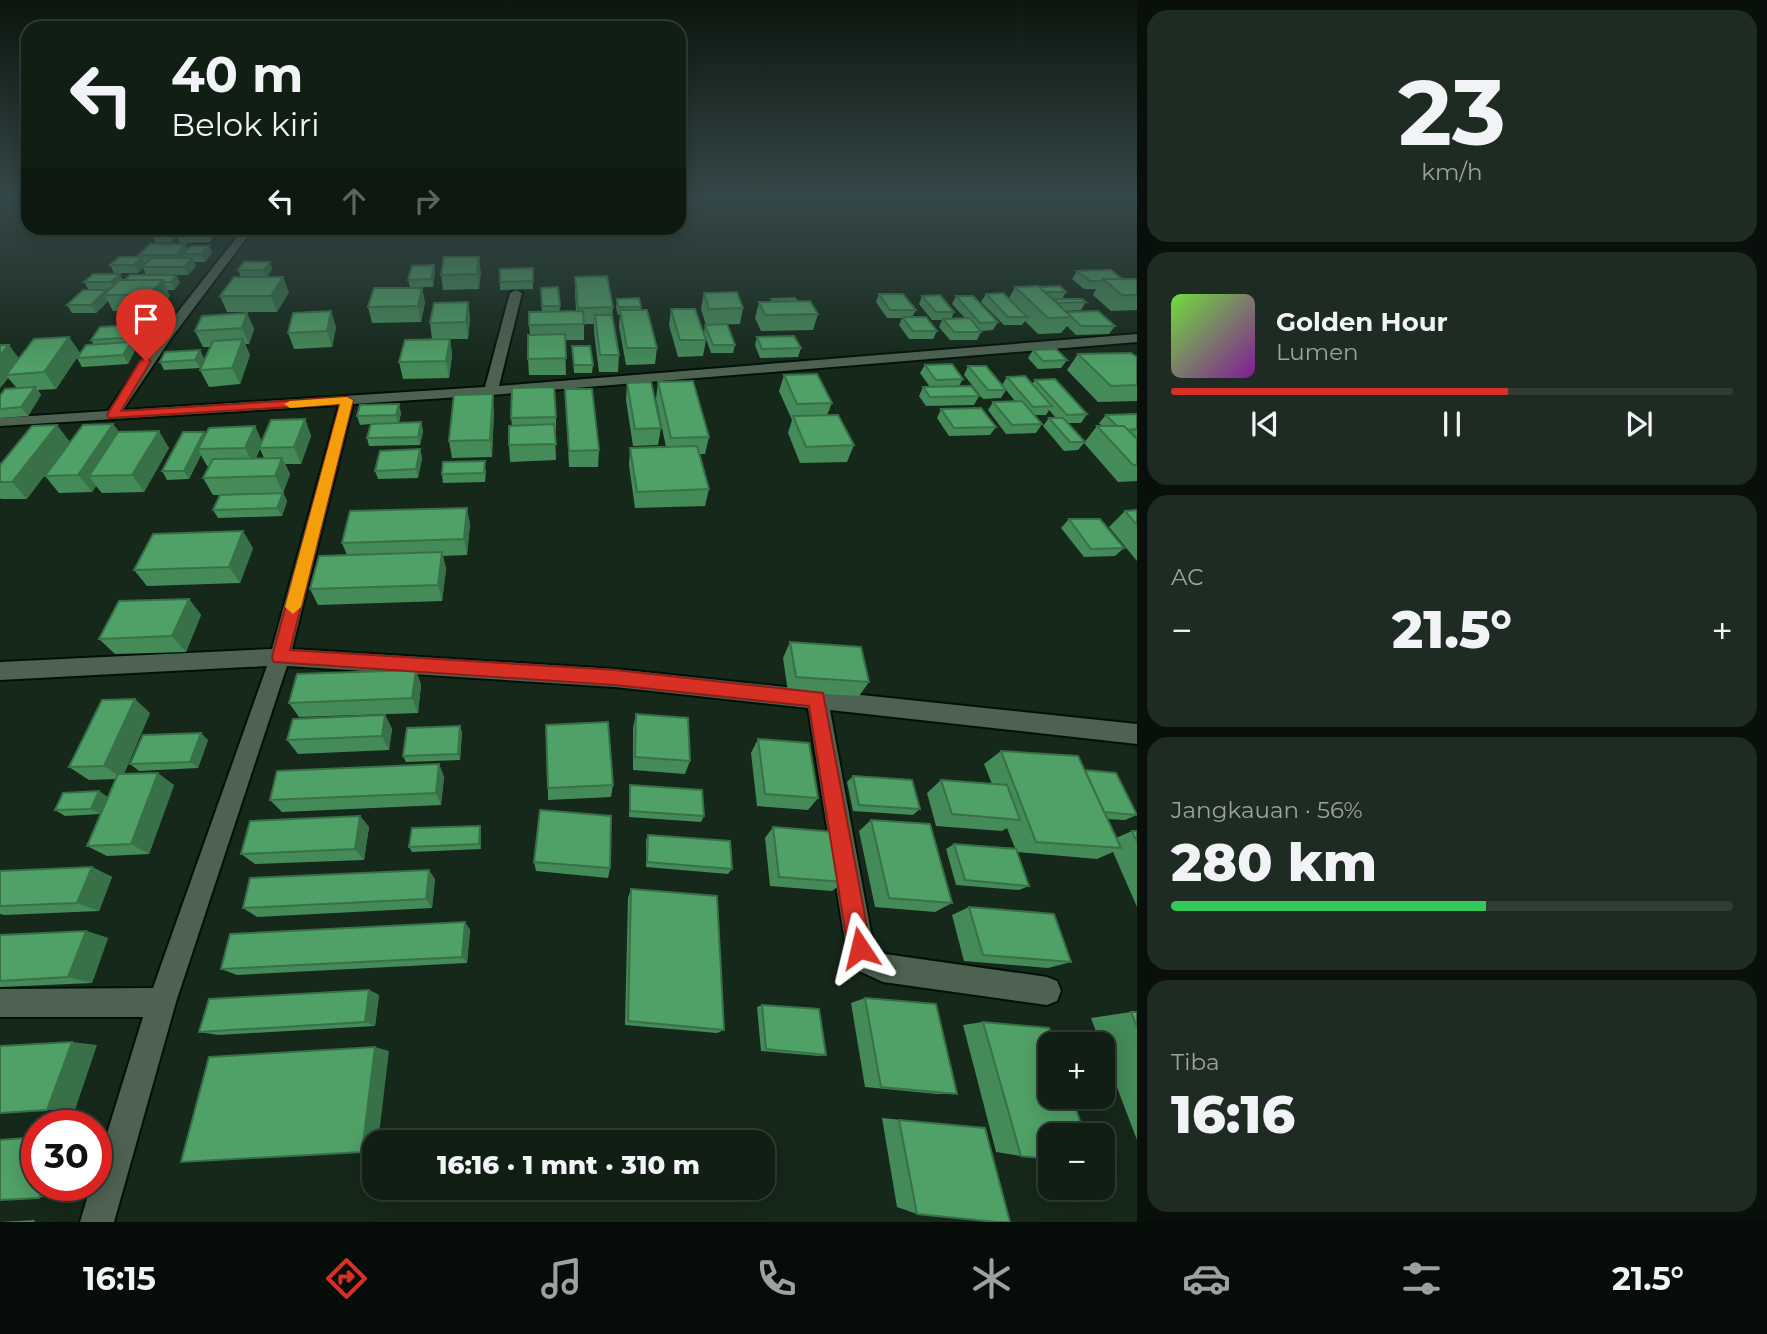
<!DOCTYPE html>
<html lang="id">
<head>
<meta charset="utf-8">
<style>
	:root { --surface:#101e14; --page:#1e2b22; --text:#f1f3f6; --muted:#9ca2a0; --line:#303c34; --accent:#d93025 }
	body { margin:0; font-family:Montserrat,sans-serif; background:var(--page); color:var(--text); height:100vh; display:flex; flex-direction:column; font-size:26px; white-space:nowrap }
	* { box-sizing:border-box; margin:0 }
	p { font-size:23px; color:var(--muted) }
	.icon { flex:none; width:38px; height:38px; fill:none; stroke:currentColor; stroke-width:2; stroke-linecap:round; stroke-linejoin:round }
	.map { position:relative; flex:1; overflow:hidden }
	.side { display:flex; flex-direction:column; gap:10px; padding:10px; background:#09100b; width:630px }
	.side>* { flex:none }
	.hud { position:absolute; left:21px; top:21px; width:665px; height:214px; border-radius:21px; box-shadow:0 4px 18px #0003,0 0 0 2px var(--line); background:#101e14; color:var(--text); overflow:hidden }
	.buttons { position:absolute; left:1038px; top:1032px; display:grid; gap:14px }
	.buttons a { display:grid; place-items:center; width:77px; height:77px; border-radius:14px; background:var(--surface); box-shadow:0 4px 18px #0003,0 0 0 2px var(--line); font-size:35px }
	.speed { position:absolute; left:21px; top:1110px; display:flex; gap:14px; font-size:35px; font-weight:700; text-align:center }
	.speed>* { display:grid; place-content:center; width:91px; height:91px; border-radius:50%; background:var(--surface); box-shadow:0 4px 18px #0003,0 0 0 2px var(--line); line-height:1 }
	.speed .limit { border:10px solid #d22; background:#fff; color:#111 }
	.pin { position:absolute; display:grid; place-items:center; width:60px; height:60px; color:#fff; margin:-72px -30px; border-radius:50% 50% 50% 0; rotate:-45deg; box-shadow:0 0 7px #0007 }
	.pin .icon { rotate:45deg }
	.me { position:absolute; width:77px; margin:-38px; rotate:350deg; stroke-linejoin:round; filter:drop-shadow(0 0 5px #0008) }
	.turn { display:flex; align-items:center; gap:24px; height:147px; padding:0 35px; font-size:32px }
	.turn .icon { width:91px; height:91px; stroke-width:2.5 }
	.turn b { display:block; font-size:49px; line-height:60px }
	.lanes { display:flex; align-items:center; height:66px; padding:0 35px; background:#0003; justify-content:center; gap:35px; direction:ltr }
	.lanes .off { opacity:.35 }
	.big { font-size:52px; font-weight:800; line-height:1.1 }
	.side .tile { flex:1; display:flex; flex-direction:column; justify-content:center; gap:10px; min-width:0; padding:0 24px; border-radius:21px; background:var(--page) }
	.side .dial { align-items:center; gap:0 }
	.dial b { font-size:91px; line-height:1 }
	.song { display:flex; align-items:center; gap:21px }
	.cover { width:84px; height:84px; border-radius:10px; background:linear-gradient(135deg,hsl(100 70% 55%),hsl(290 70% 35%)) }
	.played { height:7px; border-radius:4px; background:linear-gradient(90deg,var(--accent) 60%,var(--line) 60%) }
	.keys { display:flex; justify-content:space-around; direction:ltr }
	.heat { display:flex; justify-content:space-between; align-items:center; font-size:38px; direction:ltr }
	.charge { height:10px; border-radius:5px; background:linear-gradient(90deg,#34c759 56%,var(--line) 0) }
	.trip { position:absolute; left:362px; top:1130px; width:413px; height:70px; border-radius:21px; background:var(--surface); box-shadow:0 4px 18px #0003,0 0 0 2px var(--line); font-weight:800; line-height:70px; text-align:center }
	.dock { display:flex; height:112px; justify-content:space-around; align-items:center; background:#060c08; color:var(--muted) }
	.dock .icon { width:49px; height:49px }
	.dock .current { color:var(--accent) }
	.dock b { font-size:32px; color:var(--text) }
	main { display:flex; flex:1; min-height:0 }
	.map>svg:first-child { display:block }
</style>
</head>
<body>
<main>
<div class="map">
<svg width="1137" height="1222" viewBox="0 0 1137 1222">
	<rect width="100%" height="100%" fill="#15281a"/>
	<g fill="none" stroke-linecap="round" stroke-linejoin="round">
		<g stroke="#021105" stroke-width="4">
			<path id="minor" d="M244 228H254L172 337 123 410 485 387 510 293 516 290 522 293 499 386 1137 334V342L491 395 353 404 292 649 615 669 1137 724V744L830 710 873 943 885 954 1047 977 1057 981 1061 991 1057 1001 1047 1005 883 982 859 971 846 948 808 708 615 687 287 666 176 1002 114 1222H80L91 1185H96V1169L143 1017H0V989L153 988 267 666 0 680V662L272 649 339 405 0 426V418L108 411 163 331Z"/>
		</g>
		<use href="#minor" fill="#4d6251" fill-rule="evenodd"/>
	</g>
	<path fill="#458a59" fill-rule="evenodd" d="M153 228H211L214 234 210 242 180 243 176 236 172 242 156 243 152 236 155 232Z
		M186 244 188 249 209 246 212 253 205 262H194L196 266 188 275H146L143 268 138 273H114L110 265 140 257 139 255Z
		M270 262 272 269 267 277 289 292 277 312H227L220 296 241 277 238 270Z
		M533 268V289L500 290V282Z
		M1077 271 1122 279 1137 280V310L1111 311 1093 295 1096 289H1084L1072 279Z
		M481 272 479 289 443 290 441 275Z
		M435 273 433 287H410L408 280Z
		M176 275 180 283 174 290H167L170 296 157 311H113L108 301 96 313H72L67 305 89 290 84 282 123 280Z
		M575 277 613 307 612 319 619 355 618 372H599L594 332V324H584V340H565L566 375H529L528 359 530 335 529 325 542 312 541 288 558 287 560 312 576 311 575 293Z
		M1015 287 1066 292 1062 299 1086 302 1081 310 1065 311 1115 326 1109 334 1076 335 1067 326 1061 333 1038 334 1025 321 1022 325H1004L981 302 986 294 1009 298Z
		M422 288 425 303 421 322 372 323 368 307Z
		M704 293 743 308 740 324 706 325 701 309Z
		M879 294 916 310 912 317 937 331 933 339H909L899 325 902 318H887L876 302Z
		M922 296 954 312 951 319 965 318 952 304 956 296 998 322 993 330 981 331V332L977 340H950L939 327 942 320H932L919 304Z
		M617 299 641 307V310L657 348 655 364 626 365 619 326 620 315H618L616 307Z
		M771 299 797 301 818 314 813 330 761 331 755 318 759 302 771 301Z
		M468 302 470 318 468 339H450L452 355 449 378 403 379 399 362 432 339 430 323Z
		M671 309 706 340 703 356 678 357 669 325Z
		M247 313 254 329 249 344H245L250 355 240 384 209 387 200 370 210 347H203L195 331Z
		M132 325 136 333 131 342 135 350 128 364 82 367 77 358 94 345 91 340Z
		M705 325 735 345 733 353H711L704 333Z
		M336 327 332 347 294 349 288 333Z
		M69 337 80 353 56 389 38 390 41 395 28 416 0 418V396L17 388 8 378 0 388V345L19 359Z
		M757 337 801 348 798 357 760 358 755 345Z
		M572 346 593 365 592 373H574Z
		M1033 350 1067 360 1061 368 1038 369 1028 358Z
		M1078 354 1137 357V401L1098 402 1067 370Z
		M204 358 200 368 164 370 160 362Z
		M925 365 963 379 959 386 979 396 974 405 926 406 919 396 923 387H930L920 373Z
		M968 366 1002 385 1007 377 1032 384 1035 380 1087 414 1081 423H1068L1085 442 1078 450 1064 451 1043 426 1049 418H1056L1049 410 1046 415H1034L1042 424 1036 433 1006 434 988 410 993 402 1015 401 1006 390 1001 398 983 399 964 375Z
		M784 375 832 403 827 415 854 445 847 462 800 463 788 433 792 420 779 391Z
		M658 382 709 437 705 454H700L709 489 705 506 635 508 629 465 630 448 666 447 656 399Z
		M627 383 661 428 658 445 633 446 626 400Z
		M565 389 599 450 598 467H569Z
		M941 409 996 427 990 435 949 436 937 418Z
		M494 410 492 457 452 458 449 441Z
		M401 413 399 423 421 422 423 431 420 445 369 446 367 438 370 424 360 425 357 416Z
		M1137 414V481L1118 482 1084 443 1097 426H1102L1099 423 1106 415Z
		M556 417V434H555L556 460 510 462 509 445 512 426 511 418Z
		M305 419 311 436 301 464H285L290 474 283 493 287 501 282 516 218 518 213 510 220 495H213L203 478 209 466H207L201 455 189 479 167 480 162 471 205 434 255 426 262 442ZM260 449 264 458H256Z
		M113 424 119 432 169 448 144 492 102 493 96 486 92 492 59 493 45 476Z
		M420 449 422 458 418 478 378 479 375 471Z
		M0 465 27 499H1L0 498Z
		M486 470 485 482 443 483 442 474Z
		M1137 510V561L1109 527 1125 511Z
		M1069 519 1124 548 1115 556 1084 557 1061 528Z
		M470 524 467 555 443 556 446 569 442 601 318 605 310 589 347 555 342 543Z
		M253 548 240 583 147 586 134 570Z
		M189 599 201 615 186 652 115 654 99 639Z
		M790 642 869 682 859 696 788 692 783 658Z
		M416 670 421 685 418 713 299 717 289 703Z
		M150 713 124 774 174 785 149 854 107 856 87 846 100 814 65 816 55 810 108 797 116 779 89 780 69 767Z
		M636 714 690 761 685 774 633 770V728Z
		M385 715 392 729 389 750 298 754 287 740Z
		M462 732 460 760 406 762 403 756Z
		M758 739 818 798 808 810 757 806 751 753Z
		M208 740 198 768 139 771 130 764Z
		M1001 751 1085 770 1137 815 1125 820 1107 819 1116 838 1132 831H1137V907L1113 852 1097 859 1017 852 1029 886 1019 890 956 885 946 849 954 844 1015 848 1007 828 1002 831 936 826 927 793 941 780 992 784 984 764Z
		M439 764 444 777 441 805 282 812 270 800Z
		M853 776 920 809 913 815 853 811 847 782Z
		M613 785 611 797 548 800V788Z
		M630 785 704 816 701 822 629 817V791Z
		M360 816 369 827 364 860 255 864 241 854Z
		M871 820 952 903 935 912 875 907 859 831Z
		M480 826 481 831V849L412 852 409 847Z
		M773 827 844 882 832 891 770 886 765 838Z
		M648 835 732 869 728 874 646 867V840Z
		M534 862 610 868 608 878 536 871Z
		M92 867 112 877 99 911 5 915 0 914V871Z
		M435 879 432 908 257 917 243 908Z
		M631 889 724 1030 717 1033 625 1025 628 898Z
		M969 907 1071 962 1048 968 964 961 952 915Z
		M465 922 470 930 467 963 237 975 221 969Z
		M86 931 108 938 92 983 0 987V935Z
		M369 990 379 995 375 1026 218 1035 199 1032Z
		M865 998 957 1094H937L865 1087 851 1003Z
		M762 1005 826 1055 819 1056 761 1051 757 1007Z
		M1131 1012H1137V1140L1102 1048V1045H1101L1091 1018Z
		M983 1022 1021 1156 996 1152 963 1025Z
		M882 1118 985 1128 917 1214 897 1207Z
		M35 1220 34 1222H0Z"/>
	<path fill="#387148" d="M173 228 177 235 172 242 169 235Z
		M211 228 214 234 210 242 207 234Z
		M186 244 189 252 183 254 185 257 179 263 176 255Z
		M209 246 212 253 205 262 201 254Z
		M142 257 146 265 142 267 143 268 138 273 134 265Z
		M479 257 481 272 479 289 477 274Z
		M192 258 196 266 188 275 184 267Z
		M270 262 272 269 267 278 264 270Z
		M434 265 435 273 433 287 431 279Z
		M120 274 124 282 116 290 111 282Z
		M176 275 180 283 174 290 171 282Z
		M283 277 289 292 277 312 271 296Z
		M163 280 170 296 157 311 149 295Z
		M422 288 425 303 421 322 418 306Z
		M106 290 109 295H104L108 301 96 313 91 305Z
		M468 302 470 318 468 339 466 322Z
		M331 311 336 327 332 347 327 331Z
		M247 313 254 329 249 344 242 328Z
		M132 325 136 333 131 342 135 350 128 364 123 355 128 346 123 338Z
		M69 337 80 353 56 389 44 372Z
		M243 339 250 355 240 384 232 368Z
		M450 339 452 355 449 378 446 361Z
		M9 345 21 361 6 375 8 378 0 388V355Z
		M200 350 204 358 200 368 195 360Z
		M35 387 41 395 28 416 21 407Z
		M493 394 494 410 492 457 490 440Z
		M399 404 401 413 398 424 396 415Z
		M305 419 311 436 301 464 294 447Z
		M421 422 423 431 420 445 418 437Z
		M113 424 125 441 89 476 96 486 92 492 78 475Z
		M57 425 70 442 27 499 12 482Z
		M255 426 262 443 253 464 245 448Z
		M159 431 169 448 144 492 132 475Z
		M204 432 209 440 198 449 201 455 189 479 184 471Z
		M420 449 422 458 418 478 416 469Z
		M282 458 290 474 283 493 275 476Z
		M283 493 287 501 282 516 277 508Z
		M467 508 470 524 467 555 464 539Z
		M243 531 253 548 240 583 229 567Z
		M442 552 446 569 442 601 438 585Z
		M189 599 201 615 186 652 172 636Z
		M416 670 421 685 418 713 412 698Z
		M135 699 150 713 122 778 104 766Z
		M385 715 392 729 389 750 382 736Z
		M460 726 462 732 460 760 458 754Z
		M201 733 208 740 198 768 190 762Z
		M439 764 444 777 441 805 436 793Z
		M158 773 174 785 149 854 131 844Z
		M99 791 108 797 100 814 91 809Z
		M360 816 369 827 364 860 355 849Z
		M480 826 481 831V849L479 844Z
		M92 867 112 877 99 911 77 903Z
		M429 870 435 879 432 908 426 899Z
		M465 922 470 930 467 963 462 957Z
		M86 931 108 938 92 983 68 977Z
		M369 990 379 995 375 1026 365 1022Z
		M72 1042 97 1045 75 1110H47Z
		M375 1047 389 1051 378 1143H374V1148L362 1152Z
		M44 1185H71L69 1192 39 1198Z"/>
	<path fill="#50a167" stroke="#387148" stroke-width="2" d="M173 228 169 235 152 236 157 229Z
		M181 228H211L207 234 176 236Z
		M150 244H186L176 255H139Z
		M191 246H209L201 254H183Z
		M119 257H142L134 265H110Z
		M444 257H479L477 274 441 275Z
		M151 258H192L184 267H142Z
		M244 262H270L264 270H238Z
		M434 265 431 279 408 280 412 266Z
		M533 268V281L500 282V269Z
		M1111 270 1122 279H1103L1102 281H1090L1077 271Z
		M93 274H120L111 282H84Z
		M130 275H176L171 282H163V280H125Z
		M607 276 613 307 578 308 575 277Z
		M234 277H283L271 296H220Z
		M1103 279H1135L1137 280V295H1122Z
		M119 280H163L149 295H104Z
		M1038 286 1072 317 1048 318 1015 287Z
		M1060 286 1066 292H1045L1039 287Z
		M558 287 560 306H542L541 288Z
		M374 288H422L418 306 368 307Z
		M83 290H106L91 305H67Z
		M737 292 743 308 709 309 704 293Z
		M1003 293 1027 317H1008L986 294Z
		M879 294H903L916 310H890Z
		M940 295 954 312H936L922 296Z
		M956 296H973L998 322 980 323Z
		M639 298 641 307H618L617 299Z
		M795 298 797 301H772L771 299Z
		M1054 299H1082L1086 302 1058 303Z
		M810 301 818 314 765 315 759 302Z
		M468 302 466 322 430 323 434 303Z
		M671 309H695L706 340H680Z
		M620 310H647L657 348H627Z
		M331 311 327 331 288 333 293 313Z
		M583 311 584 324 529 325V312Z
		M1098 311 1115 326H1081L1066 312Z
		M247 313 242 328 195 331 202 316Z
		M595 315H612L619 355H600Z
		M902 317H926L937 331H913Z
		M970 318 981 332H954L943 319Z
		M727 324 735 345H713L705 325Z
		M132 325 123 338 91 340 100 327Z
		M565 334 566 358 528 359V335Z
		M794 336 801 348 762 349 757 337Z
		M69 337 44 372 6 375 34 339Z
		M243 339 232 368 200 370 213 341Z
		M450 339 446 361 399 362 405 340Z
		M131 342 123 355 77 358 86 345Z
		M0 345H9L0 355Z
		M572 346H590L593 365H574Z
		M1056 349 1067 360 1043 361 1033 350Z
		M200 350 195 360 160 362 165 352Z
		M1131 353 1137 357V385L1111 386 1078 354Z
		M952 364 963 379 936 380 925 365Z
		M968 366H986L1006 390H988Z
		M817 374 832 403 797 404 784 375Z
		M1025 376 1052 406 1033 407 1007 377Z
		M1055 379 1087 414 1067 415 1035 380Z
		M693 381 709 437 671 438 658 382Z
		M651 382 661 428 635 429 627 383Z
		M971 386 979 396 930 397 923 387Z
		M35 387 21 407 0 409V396L5 389Z
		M554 387 556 417 511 418 512 388Z
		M565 389H592L599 450 569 451Z
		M493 394 490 440 449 441 454 395Z
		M1022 401 1042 424 1012 425 993 402Z
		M399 404 396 415 357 416 360 405Z
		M981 408 996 427 954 428 941 409Z
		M1137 414V429L1128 430 1124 426H1117L1106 415Z
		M838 415 854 445 806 447 793 416Z
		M1049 418H1063L1085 442H1070Z
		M305 419 294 447 259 448 271 420Z
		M421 422 418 437 367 438 371 424Z
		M113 424 78 475 45 476 83 425Z
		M554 424 556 444 509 445V426Z
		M57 425 12 482H0V465L32 426Z
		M255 426 245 448 198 449 209 428Z
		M1097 426H1124L1137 439V465H1133Z
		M159 431 132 475 89 476 118 432Z
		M183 432H204L184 471H162Z
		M697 446 709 489 637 492 630 448Z
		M420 449 416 469 375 471 380 451Z
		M282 458 275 476 203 478 213 459Z
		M485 461 484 473 442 474 443 462Z
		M283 493 277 508 213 510 220 495Z
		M467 508 464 539 342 543 350 511Z
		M1137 510V525L1125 511Z
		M1069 519H1100L1124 548 1091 549Z
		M243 531 229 567 134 570 153 534Z
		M442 552 438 585 310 589 319 556Z
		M189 599 172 636 99 639 119 601Z
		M790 642 861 647 869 682 796 677Z
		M416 670 412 698 289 703 297 674Z
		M135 699 104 766 69 767 102 700Z
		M636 714 688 718 690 761 635 757Z
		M385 715 382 736 287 740 293 719Z
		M608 722 613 785 548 788 546 725Z
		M460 726 458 754 403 756 407 728Z
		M201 733 190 762 130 764 143 735Z
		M758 739 809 743 818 798 765 794Z
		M1001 751 1078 756 1121 848 1036 842Z
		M439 764 436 793 270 800 277 771Z
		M1085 770 1116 773 1137 815 1104 812Z
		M158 773 131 844 87 846 118 774Z
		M853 776 912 780 920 809 859 805Z
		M941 780 1007 785 1020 820 952 814Z
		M630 785 702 790 704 816 630 811Z
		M99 791 91 809 55 810 63 793Z
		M540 810 611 816 610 868 534 862Z
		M360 816 355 849 241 854 250 821Z
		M871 820 930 824 952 903 889 898Z
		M480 826 479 844 409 847 412 828Z
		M773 827 835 832 844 882 779 877Z
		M1132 831H1137V842Z
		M648 835 730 841 732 869 647 862Z
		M954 844 1016 849 1029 886 965 880Z
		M92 867 77 903 0 906V871Z
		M429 870 426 899 243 908 250 878Z
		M631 889 717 896 724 1030 628 1021Z
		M969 907 1054 914 1071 962 983 955Z
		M465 922 462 957 221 969 230 934Z
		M86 931 68 977 0 981V935Z
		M369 990 365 1022 199 1032 209 999Z
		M865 998 936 1004 957 1094 881 1087Z
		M762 1005 819 1009 826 1055 766 1049Z
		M1131 1012H1137V1027Z
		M983 1022 1049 1028 1055 1045H1050V1097H1072L1085 1136H1050V1159L1021 1156Z
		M72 1042 47 1110 0 1113V1046Z
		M375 1047 362 1152 181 1162 209 1057Z
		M899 1120 985 1128 1010 1222H997L917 1214Z
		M37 1137V1185H44L39 1198 0 1200V1140Z"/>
	<linearGradient id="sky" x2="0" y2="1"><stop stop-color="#0c160e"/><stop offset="0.54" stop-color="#354849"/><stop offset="1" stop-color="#354849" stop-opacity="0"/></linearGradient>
	<rect width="1137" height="368" fill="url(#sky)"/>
	<path fill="#d93025" stroke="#8d1f18" stroke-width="2" d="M146 358 151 361 121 411 347 397 353 400 290 650 615 670 823 693 871 948 868 956 860 959 852 956 848 948 809 706 615 685 274 662 272 657 340 404 109 418 107 415 140 361Z"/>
	<path fill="#f59e0b" d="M347 397 353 400 301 607 293 614 285 607 340 404 290 408 284 404 290 401Z"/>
</svg>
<div class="buttons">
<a>+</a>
<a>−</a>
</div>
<div class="speed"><div class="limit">30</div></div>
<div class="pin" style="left:146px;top:361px;background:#d93025"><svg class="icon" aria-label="arrive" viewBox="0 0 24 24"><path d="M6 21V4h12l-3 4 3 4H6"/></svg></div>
<svg class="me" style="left:860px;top:948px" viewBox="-20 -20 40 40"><path d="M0-17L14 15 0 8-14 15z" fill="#d93025" stroke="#fff" stroke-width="4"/></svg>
<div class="trip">16:16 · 1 mnt · 310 m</div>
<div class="hud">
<div class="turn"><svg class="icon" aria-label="left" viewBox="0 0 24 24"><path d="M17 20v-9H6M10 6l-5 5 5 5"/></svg><div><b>40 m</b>Belok kiri</div></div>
<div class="lanes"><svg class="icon" aria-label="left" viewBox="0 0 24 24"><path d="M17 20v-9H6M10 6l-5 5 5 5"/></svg><svg class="icon off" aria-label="ahead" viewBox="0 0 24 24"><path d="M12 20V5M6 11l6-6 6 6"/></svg><svg class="icon off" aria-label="right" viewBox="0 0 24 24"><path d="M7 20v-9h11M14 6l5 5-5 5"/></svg></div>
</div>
</div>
<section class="side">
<div class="tile dial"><b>23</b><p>km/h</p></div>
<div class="tile">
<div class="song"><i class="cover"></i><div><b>Golden Hour</b><p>Lumen</p></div></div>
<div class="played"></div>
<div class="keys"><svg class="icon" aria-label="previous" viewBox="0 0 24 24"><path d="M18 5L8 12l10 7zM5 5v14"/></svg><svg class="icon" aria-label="pause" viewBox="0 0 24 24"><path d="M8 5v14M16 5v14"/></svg><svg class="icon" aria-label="next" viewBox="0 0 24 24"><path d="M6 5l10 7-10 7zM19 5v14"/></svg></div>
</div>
<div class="tile"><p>AC</p>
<div class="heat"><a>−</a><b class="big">21.5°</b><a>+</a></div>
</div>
<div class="tile"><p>Jangkauan · 56%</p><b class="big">280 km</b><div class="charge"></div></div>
<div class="tile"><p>Tiba</p><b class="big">16:16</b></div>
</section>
</main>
<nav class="dock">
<b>16:15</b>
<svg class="icon current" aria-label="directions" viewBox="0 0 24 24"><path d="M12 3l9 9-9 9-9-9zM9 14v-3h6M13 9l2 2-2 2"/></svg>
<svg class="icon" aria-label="music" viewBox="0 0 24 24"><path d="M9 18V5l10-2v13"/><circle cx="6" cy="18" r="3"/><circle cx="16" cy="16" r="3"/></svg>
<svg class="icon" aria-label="phone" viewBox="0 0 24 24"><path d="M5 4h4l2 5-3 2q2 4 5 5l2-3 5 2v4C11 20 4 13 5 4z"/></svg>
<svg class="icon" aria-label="climate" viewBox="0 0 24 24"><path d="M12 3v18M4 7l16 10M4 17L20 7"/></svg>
<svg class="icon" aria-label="car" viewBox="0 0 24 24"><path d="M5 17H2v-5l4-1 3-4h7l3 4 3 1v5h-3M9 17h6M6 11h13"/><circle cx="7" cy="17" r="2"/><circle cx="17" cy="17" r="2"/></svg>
<svg class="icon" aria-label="filters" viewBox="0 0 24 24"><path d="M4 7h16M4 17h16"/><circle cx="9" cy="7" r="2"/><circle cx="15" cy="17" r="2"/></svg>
<b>21.5°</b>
</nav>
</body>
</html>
